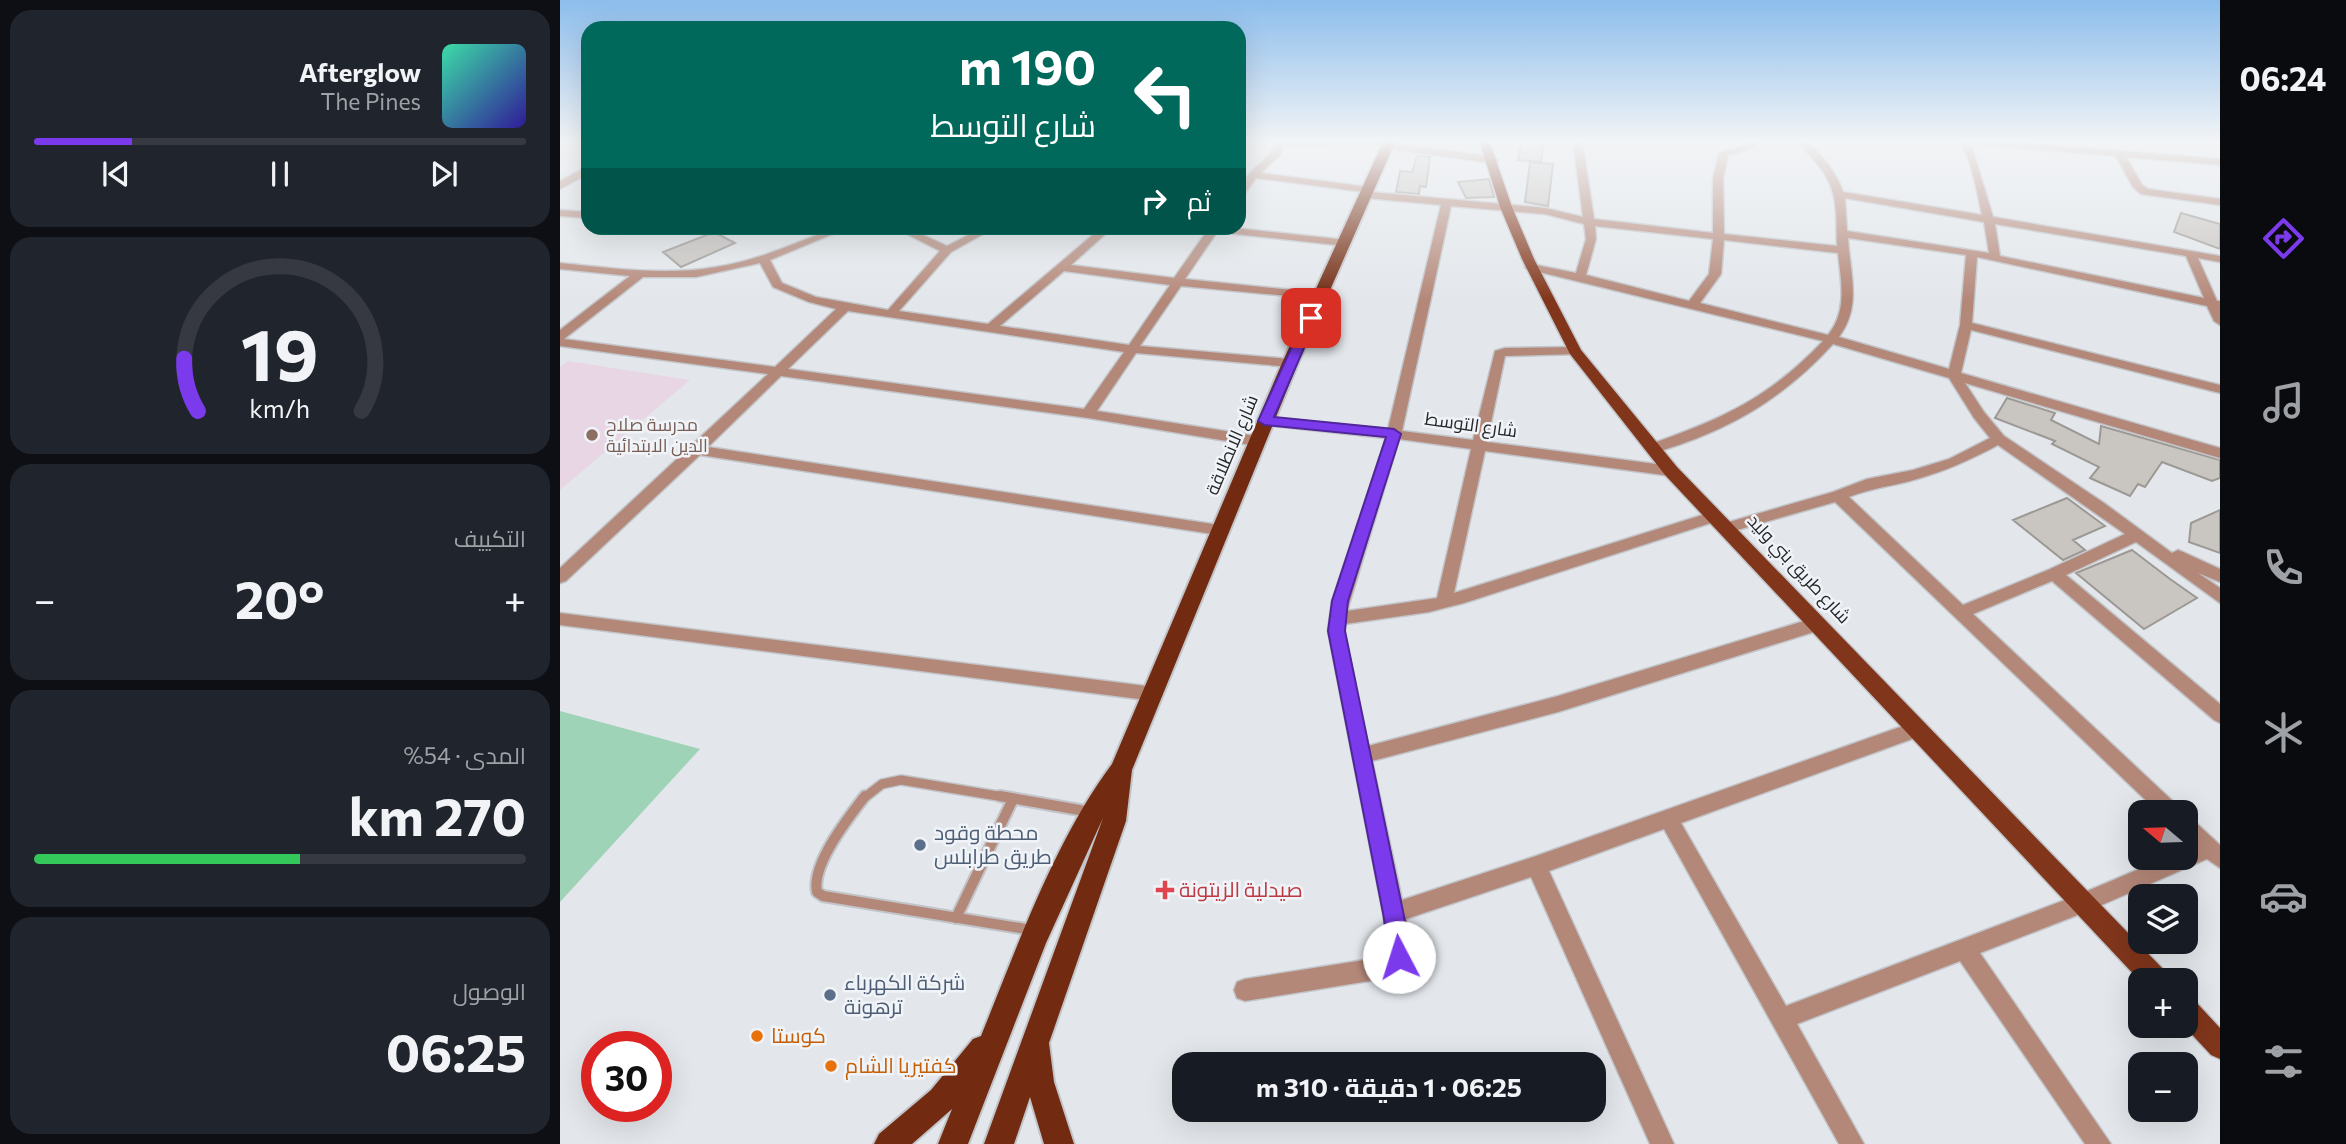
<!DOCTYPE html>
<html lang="ar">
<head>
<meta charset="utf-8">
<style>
	:root { --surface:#171b24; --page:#20242c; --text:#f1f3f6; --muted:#9ea1a6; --line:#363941; --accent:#7c3aed }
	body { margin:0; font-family:Commissioner,Cairo,sans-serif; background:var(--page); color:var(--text); direction:rtl; height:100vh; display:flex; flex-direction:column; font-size:26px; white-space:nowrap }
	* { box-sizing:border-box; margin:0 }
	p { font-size:23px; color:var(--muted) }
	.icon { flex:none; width:38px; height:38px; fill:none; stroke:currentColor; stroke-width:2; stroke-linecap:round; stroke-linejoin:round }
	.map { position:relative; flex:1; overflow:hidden; direction:ltr }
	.side { display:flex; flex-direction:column; gap:10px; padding:10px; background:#0d0f14; width:560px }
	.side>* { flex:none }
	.hud { position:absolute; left:21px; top:21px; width:665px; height:214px; border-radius:21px; box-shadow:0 7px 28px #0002; direction:rtl; background:#00695c; color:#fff; overflow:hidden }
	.needle { width:46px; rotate:289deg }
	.controls { position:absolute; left:1568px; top:800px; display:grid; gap:14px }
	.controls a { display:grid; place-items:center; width:70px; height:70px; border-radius:14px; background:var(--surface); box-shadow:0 7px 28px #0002; font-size:35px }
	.speed { position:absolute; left:21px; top:1031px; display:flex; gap:14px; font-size:35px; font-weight:700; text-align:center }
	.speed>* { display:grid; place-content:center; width:91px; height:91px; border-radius:50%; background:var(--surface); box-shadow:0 7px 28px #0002; line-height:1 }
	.speed .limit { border:10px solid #d22; background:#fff; color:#111 }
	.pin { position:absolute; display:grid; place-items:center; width:60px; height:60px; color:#fff; margin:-30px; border-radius:14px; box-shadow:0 4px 10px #0006 }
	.me { position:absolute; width:77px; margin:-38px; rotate:355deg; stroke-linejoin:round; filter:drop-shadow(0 0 5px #0008) }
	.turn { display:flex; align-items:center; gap:24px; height:147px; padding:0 35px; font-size:32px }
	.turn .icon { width:91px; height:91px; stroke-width:2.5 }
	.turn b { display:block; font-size:49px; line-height:60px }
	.then { display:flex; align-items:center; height:66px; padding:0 35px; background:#0003; gap:14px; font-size:26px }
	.big { font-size:52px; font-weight:700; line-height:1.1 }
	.side .card { flex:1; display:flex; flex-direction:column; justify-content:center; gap:10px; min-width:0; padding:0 24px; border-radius:21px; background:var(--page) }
	.side .dial { align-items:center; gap:0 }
	.dial svg { height:182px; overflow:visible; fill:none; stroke:var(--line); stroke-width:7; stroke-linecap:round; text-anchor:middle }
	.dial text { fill:var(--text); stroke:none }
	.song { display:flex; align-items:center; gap:21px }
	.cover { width:84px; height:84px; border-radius:10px; background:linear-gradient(135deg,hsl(160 70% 55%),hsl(250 70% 35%)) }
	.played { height:7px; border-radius:4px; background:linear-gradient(90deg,var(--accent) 20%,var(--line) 20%) }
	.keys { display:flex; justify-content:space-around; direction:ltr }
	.heat { display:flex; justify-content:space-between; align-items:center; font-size:38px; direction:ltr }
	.charge { height:10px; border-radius:5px; background:linear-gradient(90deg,#34c759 54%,var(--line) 0) }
	.trip { position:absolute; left:612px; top:1052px; width:434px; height:70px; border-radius:21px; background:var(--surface); box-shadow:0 7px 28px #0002; font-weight:700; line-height:70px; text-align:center; direction:rtl }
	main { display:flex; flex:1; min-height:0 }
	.tab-bar { display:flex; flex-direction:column; width:126px; justify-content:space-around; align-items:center; background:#090b0e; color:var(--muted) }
	.tab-bar .icon { width:49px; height:49px }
	.tab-bar .current { color:var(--accent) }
	.tab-bar b { font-size:32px; color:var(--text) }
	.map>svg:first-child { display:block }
</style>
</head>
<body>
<main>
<nav class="tab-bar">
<b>06:24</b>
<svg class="icon current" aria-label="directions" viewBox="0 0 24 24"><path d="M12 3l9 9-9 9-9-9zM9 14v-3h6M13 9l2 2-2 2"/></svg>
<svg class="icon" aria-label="music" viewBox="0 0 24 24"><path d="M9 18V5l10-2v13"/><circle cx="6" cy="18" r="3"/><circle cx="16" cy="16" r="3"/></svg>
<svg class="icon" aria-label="phone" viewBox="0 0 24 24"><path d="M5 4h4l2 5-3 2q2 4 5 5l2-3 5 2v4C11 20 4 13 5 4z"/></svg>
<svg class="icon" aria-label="climate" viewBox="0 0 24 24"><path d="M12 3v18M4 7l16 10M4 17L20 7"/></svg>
<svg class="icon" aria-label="car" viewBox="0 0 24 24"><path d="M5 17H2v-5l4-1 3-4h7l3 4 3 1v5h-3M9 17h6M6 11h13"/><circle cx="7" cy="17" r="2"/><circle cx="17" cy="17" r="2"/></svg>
<svg class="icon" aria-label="filters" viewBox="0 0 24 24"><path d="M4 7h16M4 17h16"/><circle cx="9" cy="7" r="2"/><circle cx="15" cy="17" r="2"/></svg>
</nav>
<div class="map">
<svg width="1660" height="1144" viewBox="0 0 1660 1144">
	<rect width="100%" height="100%" fill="#e3e7eb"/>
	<path fill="#e9d6e5" d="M8 361 130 380 0 490V367Z"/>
	<path fill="#9fd3b7" d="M0 711 140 749 0 902Z"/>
	<path fill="#c9c5c1" stroke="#9c9995" stroke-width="2" d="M962 140H984L981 162 958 160Z
		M857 156 870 157 866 187 860 186 859 194 836 192 840 171 852 172Z
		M970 162 993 164 988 206 965 202Z
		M929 179 934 197 906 198 898 182Z
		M1621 213 1660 224V249L1614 232Z
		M154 232 175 243 121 267 103 252Z
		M1447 398 1495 413 1491 420 1539 444 1541 426 1660 460V478L1652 481 1602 462 1585 487 1578 484 1570 496 1530 478 1539 467 1492 444 1495 441 1435 418Z
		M1507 498 1545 526 1513 540 1525 550 1503 560 1453 520Z
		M1660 510V553L1629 542 1631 523Z
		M1572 550 1610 579 1637 598 1584 629 1516 573Z"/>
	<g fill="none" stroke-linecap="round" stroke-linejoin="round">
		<g stroke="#c1c4c8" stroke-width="8">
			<path id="service-far2" d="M720 143 814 142"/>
		</g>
		<g stroke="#c1c4c8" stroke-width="12">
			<path id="service-far1" d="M304 798 322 784 341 780 450 798"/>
		</g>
		<g stroke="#c1c4c8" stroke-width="14">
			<path id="service" d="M305 796C288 818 251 865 257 892L263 896 472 930
				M440 796 531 812
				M396 918 453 799"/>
		</g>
		<g stroke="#c1c4c8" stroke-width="3">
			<path id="minor" d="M713 140H722L725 143 720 155 701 173 808 187 813 190 811 192 985 208 1023 217 1013 140H1022L1034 219 1153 233V179L1159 153 1188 144 1191 140H1200L1194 148 1168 155 1163 179 1164 234 1277 246C1276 219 1279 193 1262 170 1254 159 1244 150 1237 140H1246C1261 155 1276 171 1283 192L1422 215C1418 196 1410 150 1397 140H1429L1660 159V165L1566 157 1582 185 1588 189 1660 199V205L1581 194 1573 187 1556 156 1411 144 1433 217 1660 256V262L1638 258 1657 301H1660V325L1654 321 1647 306 1417 257 1412 323 1660 385V393L1411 330 1401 373 1660 448V458L1405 383 1424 412 1444 436 1544 503 1612 553 1618 550 1623 552 1660 569V582L1638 573 1660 588V603L1576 542 1506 575 1660 704V723L1654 720 1492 581 1413 614 1618 806 1621 812H1598L1275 502 1167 533 1159 528 1162 524 1273 492 1307 479 1353 470 1389 459 1430 438 1414 418 1389 378 1273 344C1222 400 1166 432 1093 453L1088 451 1086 448 1088 445C1162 419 1208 399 1263 341L967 269 965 267 971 264 1016 273 1026 239 1024 224 985 214 891 206 842 431 913 440 935 351 945 348 1015 347 1021 351 1019 354 945 356 927 442 1111 466 1118 471 1111 476 925 451 894 593 1155 511 1162 516 1160 520 904 603 869 612 785 624 784 631 808 746 998 696 1257 617 1263 619 1265 624 1263 629 1257 631 998 712 812 761 842 900 976 856 1357 721 1363 723 1366 729 1363 735 1121 823 1226 1006 1518 895 1605 858H1626V848L1633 845 1626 839V817L1633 820 1660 845V868L1647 859 1528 911 1420 953 1551 1144H1525L1400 961 1237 1024 1304 1144H1279L1104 829 989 871 1114 1144H1090L971 877 846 919C851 942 854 967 828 978L685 1001 677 998 674 990 677 982 685 979 823 957 828 950 826 928 768 631 772 601 826 438 705 425 698 421 705 417 828 429 881 205 806 198 801 195 804 192 696 178 683 196 679 197C679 172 708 165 715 143ZM1285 198 1424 222 1429 253 1287 231ZM1435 224 1626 256 1644 298 1440 256ZM1035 226 1153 239 1149 274 1129 301 1026 275 1036 239ZM1288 238 1406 255 1400 325 1389 369 1279 337C1302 306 1290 274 1288 238ZM1164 240 1278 253C1281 282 1288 310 1268 335L1140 303 1161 274ZM839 439 911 449 877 598 787 611ZM1438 445 1565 534 1488 570 1403 605 1289 497C1311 488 1334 486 1357 479 1386 471 1412 459 1438 445Z
				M803 140H816L933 157 938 160 933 163 827 149Z
				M0 210 28 212V218L0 216Z
				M274 228H287L210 260 222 283 256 297 328 310 380 251 335 228H348L387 246 422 228H434L391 252 339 311 428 324 541 228H552L511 265 614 278 647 231 644 228H674L786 240 791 243 786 246 657 232 625 279 762 293 768 296 762 299 621 286 580 346 730 359 736 363 730 367 576 353 537 411 697 436 704 441 702 444 697 446 528 418 221 376 148 447 659 525 664 526 667 530 664 534 659 535 140 455 6 581 0 583V568L208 374 0 346V330L70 276 0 269V263C52 268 104 276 156 267 197 261 236 243 274 228ZM200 263 213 287 249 302 276 309 215 367 4 339 83 277H136ZM504 271 610 285 569 345 440 326ZM288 311 564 352 524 409 228 369Z
				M0 613 594 687 600 689 603 694 600 699 594 701 0 625Z"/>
		</g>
		<g stroke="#c1c4c8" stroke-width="3">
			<path id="tertiary" d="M28 166V174L0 189V181Z"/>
		</g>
		<g stroke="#c1c4c8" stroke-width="3">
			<path id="primary" d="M919 140H929L952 207 974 259 1021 350 1117 467 1605 971 1608 980 1580 981 1105 475 1010 354 962 259 940 207Z
				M1626 998 1635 1001 1660 1028V1059L1651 1055 1624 1026H1626Z"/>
		</g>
		<g stroke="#c1c4c8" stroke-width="4">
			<path id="trunk" d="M824 140H836L738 363 572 770 566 821 489 1043 494 1082 514 1144H484L470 1097 454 1144H424L543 818 486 943 408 1144H378L392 1109 352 1144H314L319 1134 371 1090 413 1039 421 1036C457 947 495 840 552 764L722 363Z"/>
		</g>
		<use href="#service-far2" stroke="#b48879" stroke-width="5"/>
		<use href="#service-far1" stroke="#b48879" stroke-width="9"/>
		<use href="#service" stroke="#b48879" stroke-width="10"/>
		<use href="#minor" fill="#b48879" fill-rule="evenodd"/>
		<use href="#tertiary" fill="#b48879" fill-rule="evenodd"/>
		<use href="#primary" fill="#81361b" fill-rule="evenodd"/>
		<use href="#trunk" fill="#722a10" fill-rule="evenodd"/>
	</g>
	<linearGradient id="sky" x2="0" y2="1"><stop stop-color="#8cbdec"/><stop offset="0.47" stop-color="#f2f4f6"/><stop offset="1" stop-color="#f2f4f6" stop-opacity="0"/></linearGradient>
	<rect width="1660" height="300" fill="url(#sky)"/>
	<path fill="#7c3aed" stroke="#51269a" stroke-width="2" d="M751 315 757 318 714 417 834 429 841 434 788 601 785 631 851 950 846 965 839 968 831 965C826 952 826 928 823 913L768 631 772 601 826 437 705 425 698 421 745 318Z"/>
	<circle fill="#8d6e63" stroke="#f0f4f8" stroke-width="2.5" cx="32" cy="435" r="7"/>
	<g fill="#5c6f8a" stroke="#f0f4f8" stroke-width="2.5">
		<circle cx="360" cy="845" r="7"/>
		<circle cx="270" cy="995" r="7"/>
	</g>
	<path fill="#e0444e" stroke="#f0f4f8" stroke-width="2.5" d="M601.5 879.5h7v7h7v7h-7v7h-7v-7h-7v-7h7z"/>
	<g fill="#e8710a" stroke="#f0f4f8" stroke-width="2.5">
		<circle cx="197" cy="1036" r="7"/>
		<circle cx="271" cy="1066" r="7"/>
	</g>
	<g text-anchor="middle" stroke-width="5" stroke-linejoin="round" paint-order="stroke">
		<g font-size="18" fill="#785e54" stroke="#f0f4f8" text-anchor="start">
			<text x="46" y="431">مدرسة صلاح<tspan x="46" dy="21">الدين الابتدائية</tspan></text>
		</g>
		<g font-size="18" fill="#262729" stroke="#f0f4f8">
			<text transform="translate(911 425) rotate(8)" y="6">شارع التوسط</text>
			<text transform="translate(672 445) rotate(-67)" y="6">شارع الانطلاقة</text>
			<text transform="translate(1239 569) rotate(47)" y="6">شارع طريق بني وليد</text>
		</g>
		<g font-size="21" fill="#4e5e75" stroke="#f0f4f8" text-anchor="start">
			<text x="374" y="840">محطة وقود<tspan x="374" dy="24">طريق طرابلس</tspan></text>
			<text x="284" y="990">شركة الكهرباء<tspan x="284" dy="24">ترهونة</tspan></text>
		</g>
		<g font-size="21" fill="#be3a42" stroke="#f0f4f8" text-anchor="start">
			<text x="619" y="897">صيدلية الزيتونة</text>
		</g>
		<g font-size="21" fill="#c56008" stroke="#f0f4f8" text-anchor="start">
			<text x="211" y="1043">كوستا</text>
			<text x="285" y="1073">كفتيريا الشام</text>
		</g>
	</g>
</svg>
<div class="controls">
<a><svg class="needle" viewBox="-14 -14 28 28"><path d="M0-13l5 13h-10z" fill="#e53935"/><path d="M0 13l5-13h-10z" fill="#9ea1a6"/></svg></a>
<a><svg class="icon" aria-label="layers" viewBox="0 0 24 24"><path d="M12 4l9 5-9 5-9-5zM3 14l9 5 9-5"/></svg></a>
<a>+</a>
<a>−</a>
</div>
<div class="speed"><div class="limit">30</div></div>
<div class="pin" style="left:751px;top:318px;background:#d93025"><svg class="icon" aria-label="arrive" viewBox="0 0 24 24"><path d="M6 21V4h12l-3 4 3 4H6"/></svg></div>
<svg class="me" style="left:839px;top:957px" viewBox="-20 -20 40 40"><circle r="19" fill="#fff"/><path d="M0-13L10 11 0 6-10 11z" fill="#7c3aed"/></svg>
<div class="trip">06:25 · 1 دقيقة · 310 m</div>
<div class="hud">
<div class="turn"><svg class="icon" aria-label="left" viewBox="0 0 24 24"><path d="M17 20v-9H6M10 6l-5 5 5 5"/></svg><div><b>190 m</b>شارع التوسط</div></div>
<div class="then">ثم<svg class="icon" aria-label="right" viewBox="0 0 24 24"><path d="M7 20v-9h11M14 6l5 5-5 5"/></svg></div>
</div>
</div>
<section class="side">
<div class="card">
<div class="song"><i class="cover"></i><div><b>Afterglow</b><p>The Pines</p></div></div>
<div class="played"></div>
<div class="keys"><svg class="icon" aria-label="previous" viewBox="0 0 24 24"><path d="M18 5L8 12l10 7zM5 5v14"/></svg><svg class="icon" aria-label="pause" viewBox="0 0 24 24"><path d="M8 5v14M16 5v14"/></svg><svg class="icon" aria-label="next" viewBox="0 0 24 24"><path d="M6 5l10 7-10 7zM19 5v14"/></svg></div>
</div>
<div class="card dial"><svg viewBox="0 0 100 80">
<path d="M14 69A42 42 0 1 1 86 69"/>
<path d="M14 69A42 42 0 0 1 8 46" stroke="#7c3aed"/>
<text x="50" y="56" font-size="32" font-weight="700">19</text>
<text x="50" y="72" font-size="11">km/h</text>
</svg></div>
<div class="card"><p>التكييف</p>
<div class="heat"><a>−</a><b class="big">20°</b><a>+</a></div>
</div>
<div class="card"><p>المدى · 54%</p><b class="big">270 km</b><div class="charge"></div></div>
<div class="card"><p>الوصول</p><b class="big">06:25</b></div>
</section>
</main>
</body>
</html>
